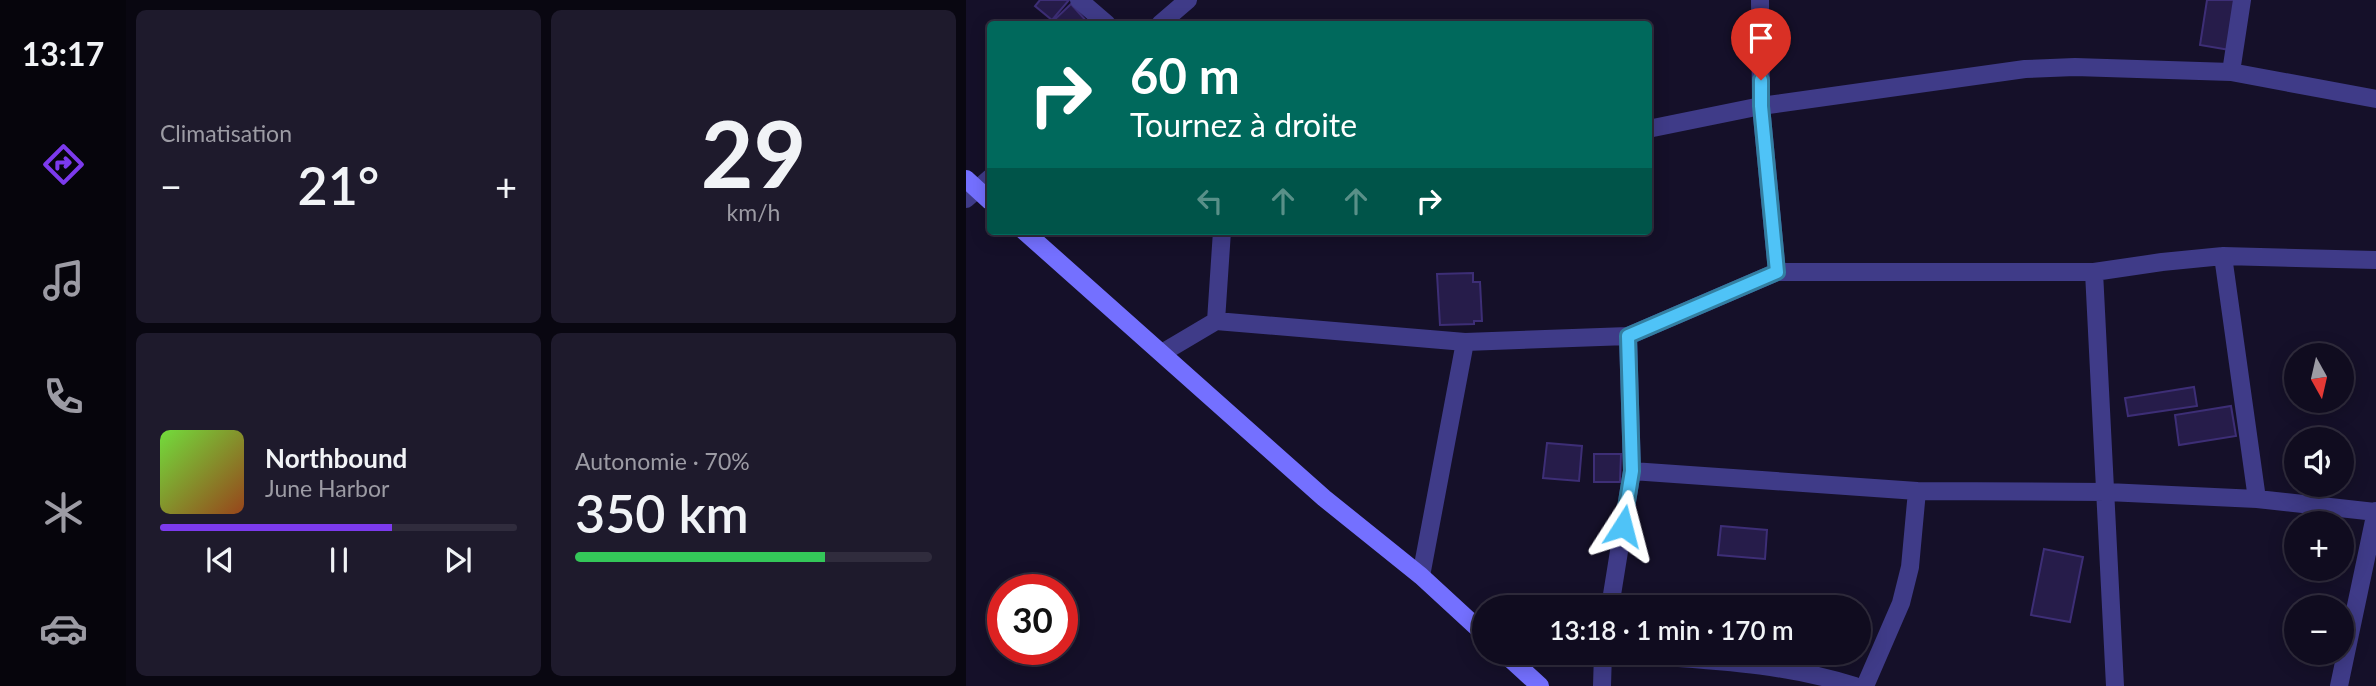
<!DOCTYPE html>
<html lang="fr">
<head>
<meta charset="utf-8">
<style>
	:root { --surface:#100c1f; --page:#1e1a2c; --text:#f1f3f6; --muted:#9c9ba4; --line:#302c3d; --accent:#7c3aed }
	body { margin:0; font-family:Lato,sans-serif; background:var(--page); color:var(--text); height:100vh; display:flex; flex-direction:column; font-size:26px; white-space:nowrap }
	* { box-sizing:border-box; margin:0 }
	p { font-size:23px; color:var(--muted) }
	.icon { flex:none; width:38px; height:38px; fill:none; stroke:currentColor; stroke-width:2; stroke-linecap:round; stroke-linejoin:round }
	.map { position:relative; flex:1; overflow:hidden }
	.sheet { display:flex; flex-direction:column; gap:10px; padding:10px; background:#090711; width:840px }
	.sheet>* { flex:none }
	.top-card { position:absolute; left:21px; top:21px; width:665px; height:214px; border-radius:7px; box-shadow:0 4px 18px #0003,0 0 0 2px var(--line); background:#00695c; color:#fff; overflow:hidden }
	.needle { width:46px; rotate:172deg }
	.tools { position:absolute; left:1318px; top:343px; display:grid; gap:14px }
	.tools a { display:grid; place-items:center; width:70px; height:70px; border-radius:50%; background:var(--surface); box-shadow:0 4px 18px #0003,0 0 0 2px var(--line); font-size:35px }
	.speed { position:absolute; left:21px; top:574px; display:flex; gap:14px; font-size:35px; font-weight:700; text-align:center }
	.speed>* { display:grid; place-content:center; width:91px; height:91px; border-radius:50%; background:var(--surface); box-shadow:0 4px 18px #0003,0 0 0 2px var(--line); line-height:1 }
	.speed .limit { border:10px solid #d22; background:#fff; color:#111 }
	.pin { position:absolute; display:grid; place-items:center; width:60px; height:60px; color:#fff; margin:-72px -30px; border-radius:50% 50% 50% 0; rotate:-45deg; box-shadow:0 0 7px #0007 }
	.pin .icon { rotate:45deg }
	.me { position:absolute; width:77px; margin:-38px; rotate:9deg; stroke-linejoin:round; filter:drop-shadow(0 0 5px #0008) }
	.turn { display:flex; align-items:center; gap:24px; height:147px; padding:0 28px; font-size:32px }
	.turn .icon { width:91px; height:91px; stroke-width:2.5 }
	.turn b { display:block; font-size:49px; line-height:60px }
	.lanes { display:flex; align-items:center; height:66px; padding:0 28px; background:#0003; justify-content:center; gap:35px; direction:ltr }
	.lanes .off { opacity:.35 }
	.big { font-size:52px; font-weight:600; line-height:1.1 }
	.sheet .widget { flex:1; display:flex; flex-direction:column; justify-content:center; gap:10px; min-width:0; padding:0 24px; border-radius:10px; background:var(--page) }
	.sheet .dial { align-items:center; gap:0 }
	.dial b { font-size:91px; line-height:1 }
	.song { display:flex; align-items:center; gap:21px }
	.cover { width:84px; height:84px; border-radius:10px; background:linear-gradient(135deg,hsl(100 70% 55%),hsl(20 70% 35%)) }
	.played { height:7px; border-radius:4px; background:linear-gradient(90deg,var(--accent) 65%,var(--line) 65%) }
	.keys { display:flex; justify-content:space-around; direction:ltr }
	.heat { display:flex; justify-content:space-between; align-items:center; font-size:38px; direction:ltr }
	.charge { height:10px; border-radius:5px; background:linear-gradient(90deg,#34c759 70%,var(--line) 0) }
	.sheet .tiles { flex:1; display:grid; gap:10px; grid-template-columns:repeat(2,1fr) }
	.trip { position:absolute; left:506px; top:595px; width:399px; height:70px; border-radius:35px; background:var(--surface); box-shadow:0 4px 18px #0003,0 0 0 2px var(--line); font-weight:600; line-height:70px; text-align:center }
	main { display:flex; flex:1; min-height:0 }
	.menu { display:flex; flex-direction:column; width:126px; justify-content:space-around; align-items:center; background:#06050c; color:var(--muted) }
	.menu .icon { width:49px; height:49px }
	.menu .current { color:var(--accent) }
	.menu b { font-size:32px; color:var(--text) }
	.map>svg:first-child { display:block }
</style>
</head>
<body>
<main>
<nav class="menu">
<b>13:17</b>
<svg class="icon current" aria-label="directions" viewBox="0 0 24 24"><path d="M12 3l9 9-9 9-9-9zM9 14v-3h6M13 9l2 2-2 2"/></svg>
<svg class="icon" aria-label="music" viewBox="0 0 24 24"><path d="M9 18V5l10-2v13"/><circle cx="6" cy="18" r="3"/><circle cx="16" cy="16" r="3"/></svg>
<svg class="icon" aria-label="phone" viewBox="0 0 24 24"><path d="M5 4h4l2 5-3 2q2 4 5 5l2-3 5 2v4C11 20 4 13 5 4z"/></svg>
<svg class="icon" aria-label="climate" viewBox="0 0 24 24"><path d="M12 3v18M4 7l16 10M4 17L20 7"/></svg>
<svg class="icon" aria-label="car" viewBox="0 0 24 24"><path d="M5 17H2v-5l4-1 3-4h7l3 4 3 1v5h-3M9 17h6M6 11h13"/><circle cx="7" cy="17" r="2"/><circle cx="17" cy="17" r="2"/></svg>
</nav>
<section class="sheet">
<div class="tiles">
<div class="widget"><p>Climatisation</p>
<div class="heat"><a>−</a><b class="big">21°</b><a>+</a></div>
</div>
<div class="widget dial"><b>29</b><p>km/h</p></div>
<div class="widget">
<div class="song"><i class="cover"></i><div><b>Northbound</b><p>June Harbor</p></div></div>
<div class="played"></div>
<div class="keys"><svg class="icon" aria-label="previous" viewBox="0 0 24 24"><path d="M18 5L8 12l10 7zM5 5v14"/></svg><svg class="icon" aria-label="pause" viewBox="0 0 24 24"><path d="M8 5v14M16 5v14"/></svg><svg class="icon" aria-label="next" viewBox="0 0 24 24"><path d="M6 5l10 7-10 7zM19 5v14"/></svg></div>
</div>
<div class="widget"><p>Autonomie · 70%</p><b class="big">350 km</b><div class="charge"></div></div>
</div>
</section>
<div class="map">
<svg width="1410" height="686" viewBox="0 0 1410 686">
	<rect width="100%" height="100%" fill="#151029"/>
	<path fill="#261c4a" stroke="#3d2e76" stroke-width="2" d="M74 0H103L86 20 69 6Z
		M1241 0H1272L1264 50 1234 45Z
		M105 4 123 24H87L85 23Z
		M507 273V282H514L516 321H508V324L474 325 471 274Z
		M1228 387 1231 406 1162 416 1159 398Z
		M1265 406 1270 436 1213 445 1209 415Z
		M581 443 616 446 613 481 577 478Z
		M628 454H655L654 482H628Z
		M755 526 801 530 799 559 752 555Z
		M1078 549 1117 557 1104 622 1065 615Z"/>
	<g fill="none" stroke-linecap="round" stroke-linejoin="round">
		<path stroke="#3f3b88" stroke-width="18" d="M113 0 141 24
			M794 0 795 106 811 272
			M194 24 222 0
			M1265 72 1276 0
			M682 129 795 106 1059 69 1109 67 1265 72 1410 99
			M0 199 24 178
			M1257 256 1291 499
			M1128 272 1149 686
			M250 321 256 231
			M196 353 250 321 499 342 662 336 811 272H1128L1196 262 1257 256 1410 260
			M666 471 951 491 1141 492 1291 499 1410 512
			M455 576 499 342
			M644 607 666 471 662 336
			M647 653C727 660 812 661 889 686
			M636 686 637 653
			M899 686 935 603 944 567 951 491
			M1373 686 1410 511"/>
		<path stroke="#7470ff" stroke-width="18" d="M0 179 24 201
			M58 231 358 498 455 576 518 634
			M538 653 574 686"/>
	</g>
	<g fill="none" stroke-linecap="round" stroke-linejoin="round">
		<g stroke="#337fa1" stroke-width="18">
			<path id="route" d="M657 526 666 471 662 336 811 272 795 106V80"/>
		</g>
		<use href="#route" stroke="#4fc3f7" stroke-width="12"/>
	</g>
</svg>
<div class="tools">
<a><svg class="needle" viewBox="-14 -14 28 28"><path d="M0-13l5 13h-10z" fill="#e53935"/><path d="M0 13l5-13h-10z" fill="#9c9ba4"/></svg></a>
<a><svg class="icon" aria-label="sound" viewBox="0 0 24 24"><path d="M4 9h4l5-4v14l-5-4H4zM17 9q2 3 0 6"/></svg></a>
<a>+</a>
<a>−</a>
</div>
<div class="speed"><div class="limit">30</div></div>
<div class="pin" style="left:795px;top:80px;background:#d93025"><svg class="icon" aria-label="arrive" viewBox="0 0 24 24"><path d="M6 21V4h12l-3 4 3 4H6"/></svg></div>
<svg class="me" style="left:657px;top:526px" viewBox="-20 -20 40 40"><path d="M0-17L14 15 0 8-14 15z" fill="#4fc3f7" stroke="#fff" stroke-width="4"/></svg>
<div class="trip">13:18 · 1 min · 170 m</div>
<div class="top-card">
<div class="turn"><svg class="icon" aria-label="right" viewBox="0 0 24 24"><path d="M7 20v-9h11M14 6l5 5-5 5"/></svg><div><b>60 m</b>Tournez à droite</div></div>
<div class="lanes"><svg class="icon off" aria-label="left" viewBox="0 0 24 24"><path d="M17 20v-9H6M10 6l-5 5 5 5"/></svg><svg class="icon off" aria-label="ahead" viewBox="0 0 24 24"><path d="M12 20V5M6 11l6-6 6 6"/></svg><svg class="icon off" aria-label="ahead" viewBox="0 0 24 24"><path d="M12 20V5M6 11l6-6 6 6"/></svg><svg class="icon" aria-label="right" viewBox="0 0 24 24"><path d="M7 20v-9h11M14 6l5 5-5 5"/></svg></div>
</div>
</div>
</main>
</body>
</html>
